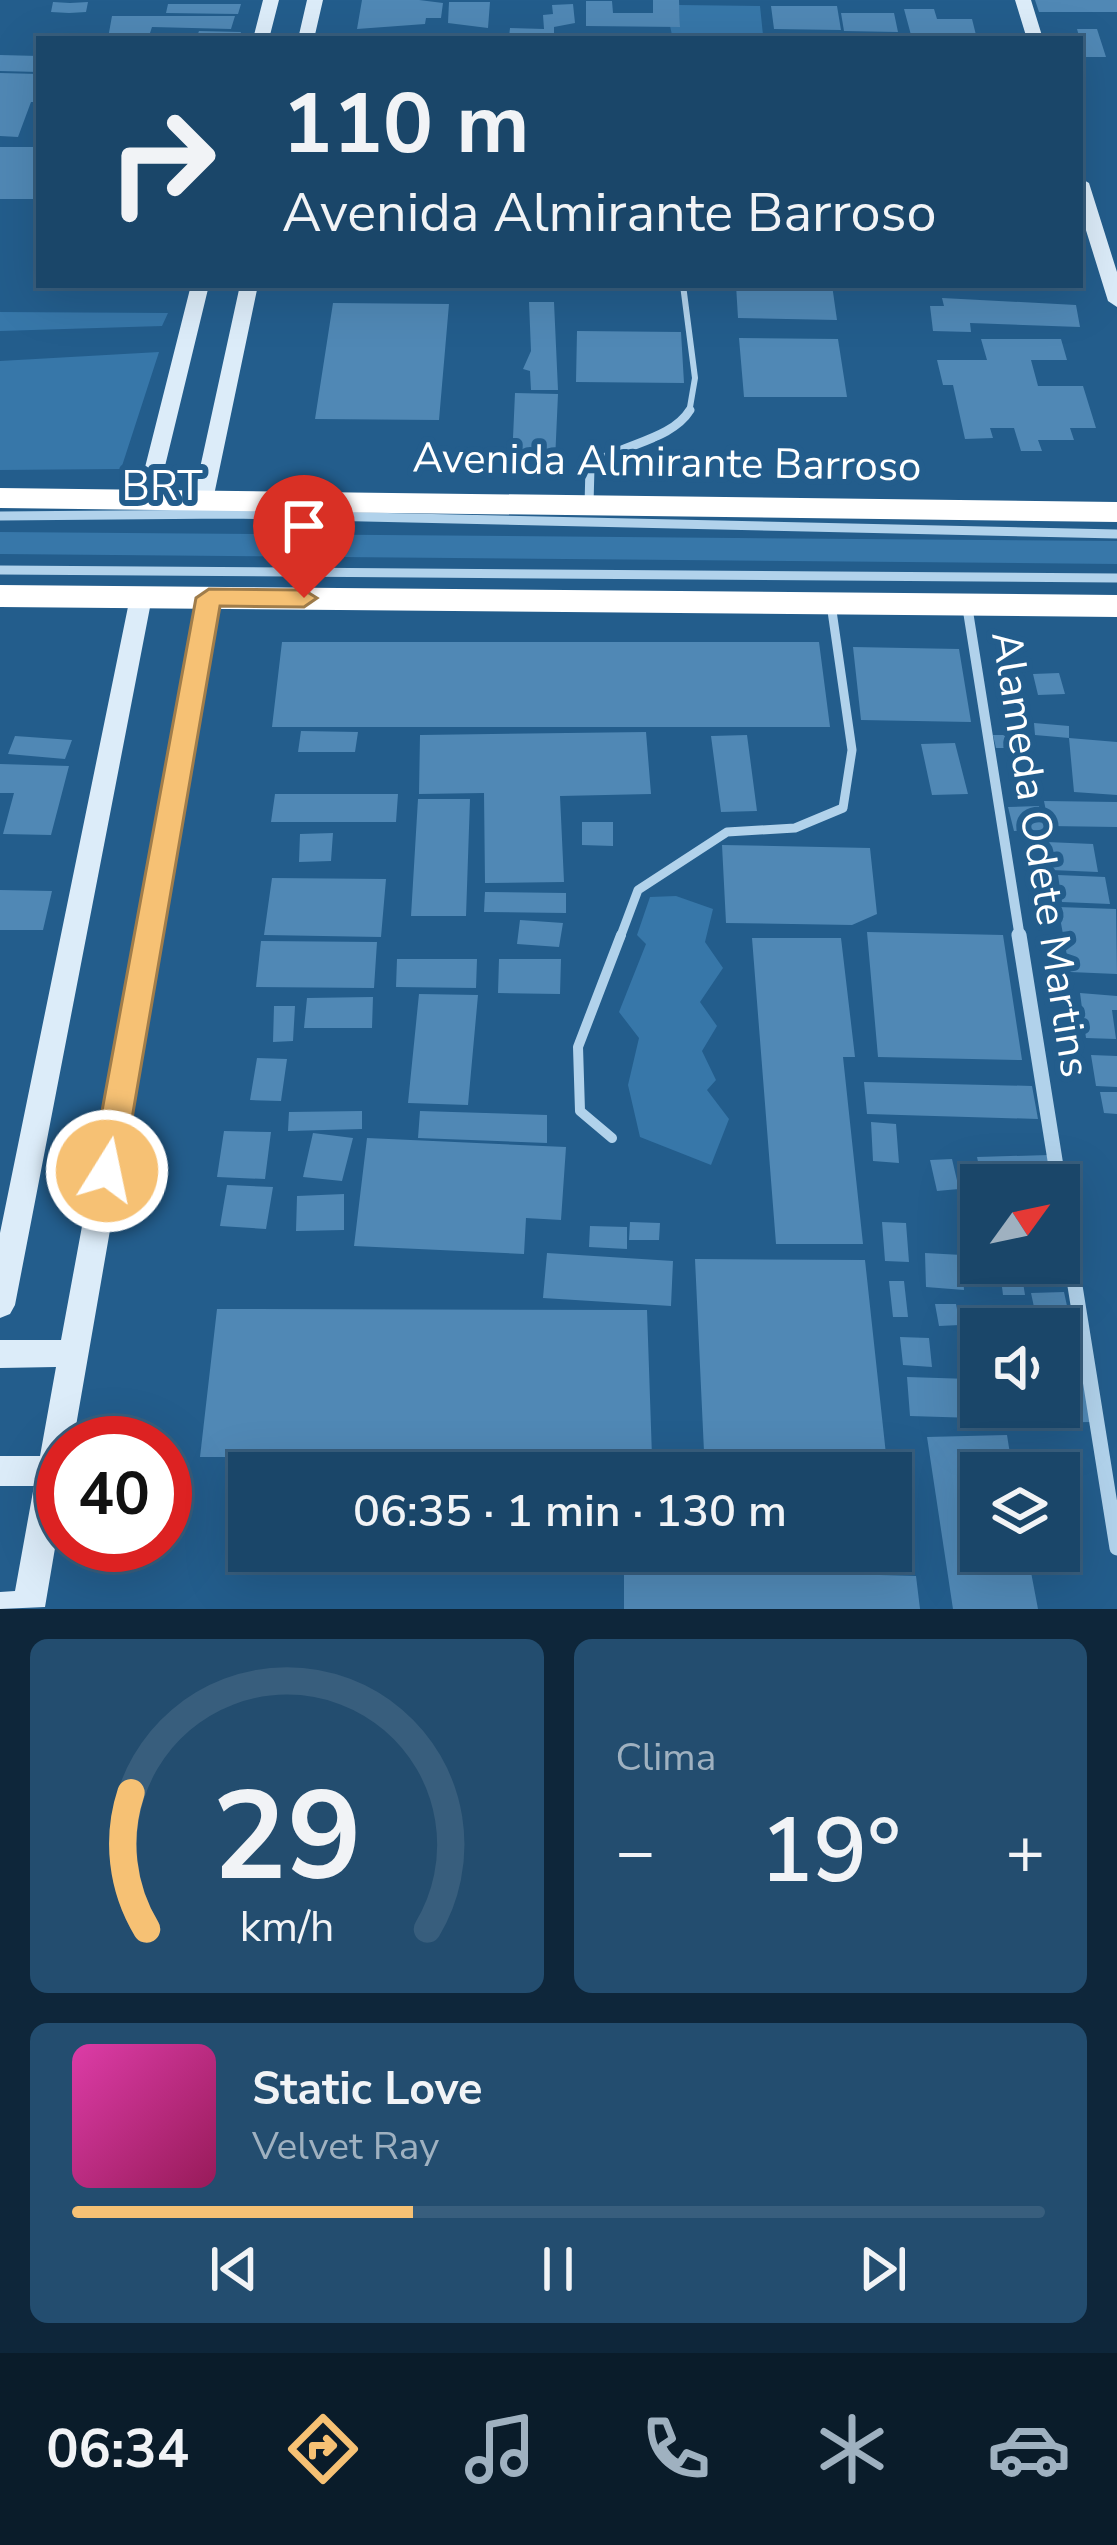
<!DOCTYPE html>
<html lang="pt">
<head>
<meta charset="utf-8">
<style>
	:root { --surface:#1a4669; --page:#234d6f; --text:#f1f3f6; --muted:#9fb1c0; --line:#385e7d; --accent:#f6c174 }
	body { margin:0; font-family:"Nunito Sans",sans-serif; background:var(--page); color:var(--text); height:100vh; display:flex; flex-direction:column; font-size:45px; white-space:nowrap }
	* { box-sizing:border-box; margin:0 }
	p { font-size:39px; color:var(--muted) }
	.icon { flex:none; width:66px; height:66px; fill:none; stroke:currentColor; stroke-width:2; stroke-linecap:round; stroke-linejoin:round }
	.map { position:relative; height:1609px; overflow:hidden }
	.drawer { display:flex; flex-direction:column; gap:30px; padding:30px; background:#0e263a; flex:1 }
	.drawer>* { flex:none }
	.hud { position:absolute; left:36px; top:36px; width:1047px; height:252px; border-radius:0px; box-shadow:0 12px 48px #0002,0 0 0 3px var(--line); background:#1a4669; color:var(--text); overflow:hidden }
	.needle { width:78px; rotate:57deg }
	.tools { position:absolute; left:960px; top:1164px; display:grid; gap:24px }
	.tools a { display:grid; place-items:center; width:120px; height:120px; border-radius:0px; background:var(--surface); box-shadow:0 12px 48px #0002,0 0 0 3px var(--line); font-size:60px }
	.speed { position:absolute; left:36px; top:1416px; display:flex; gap:24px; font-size:60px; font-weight:700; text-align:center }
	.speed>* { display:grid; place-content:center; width:156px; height:156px; border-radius:50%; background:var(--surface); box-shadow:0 12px 48px #0002,0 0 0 3px var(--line); line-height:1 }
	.speed .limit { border:18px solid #d22; background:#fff; color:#111 }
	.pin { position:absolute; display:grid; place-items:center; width:102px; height:102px; color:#fff; margin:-123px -51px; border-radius:50% 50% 50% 0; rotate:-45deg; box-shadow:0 0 12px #0007 }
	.pin .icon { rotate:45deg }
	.me { position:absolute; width:132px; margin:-66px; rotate:10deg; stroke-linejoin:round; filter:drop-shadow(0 0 9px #0008) }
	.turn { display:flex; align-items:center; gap:42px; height:252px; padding:0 48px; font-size:54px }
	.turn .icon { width:156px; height:156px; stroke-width:2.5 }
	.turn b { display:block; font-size:84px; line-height:102px }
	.big { font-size:90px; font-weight:600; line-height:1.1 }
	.drawer .widget { flex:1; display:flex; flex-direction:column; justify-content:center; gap:18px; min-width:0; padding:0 42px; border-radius:18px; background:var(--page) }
	.drawer .dial { align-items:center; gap:0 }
	.dial svg { height:312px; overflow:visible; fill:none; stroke:var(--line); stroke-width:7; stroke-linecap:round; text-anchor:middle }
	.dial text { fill:var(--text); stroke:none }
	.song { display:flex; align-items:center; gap:36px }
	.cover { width:144px; height:144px; border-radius:18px; background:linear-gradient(135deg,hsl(320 70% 55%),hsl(330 70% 35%)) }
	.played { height:12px; border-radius:6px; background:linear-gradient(90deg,var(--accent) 35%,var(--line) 35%) }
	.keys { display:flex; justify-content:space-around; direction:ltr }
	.heat { display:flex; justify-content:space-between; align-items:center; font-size:66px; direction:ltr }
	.drawer .tiles { flex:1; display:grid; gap:30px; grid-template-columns:1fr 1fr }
	.widget:last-child { grid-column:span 2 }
	.trip { position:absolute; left:228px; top:1452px; width:684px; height:120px; border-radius:0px; background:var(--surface); box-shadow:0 12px 48px #0002,0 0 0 3px var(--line); font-weight:600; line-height:120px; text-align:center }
	.tabs { display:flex; height:192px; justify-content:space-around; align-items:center; background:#0a1c2a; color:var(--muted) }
	.tabs .icon { width:84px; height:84px }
	.tabs .active { color:var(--accent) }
	.tabs b { font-size:54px; color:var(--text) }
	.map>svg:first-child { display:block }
</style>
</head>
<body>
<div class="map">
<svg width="1117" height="1609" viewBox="0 0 1117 1609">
	<rect width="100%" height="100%" fill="#235d8c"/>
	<path fill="#3777a9" d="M679 5 760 6 763 35H672L670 26H680Z
		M0 312 168 313 162 326 0 331Z
		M159 352 121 469 0 470V361Z
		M0 532 1117 541V564L0 554Z
		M676 896 713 909 705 942 723 968 700 1002 717 1026 702 1051 716 1080 707 1090 729 1119 711 1165 640 1137 628 1085 639 1038 619 1012 646 944 637 935 650 897Z"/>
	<path fill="#5088b5" d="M362 0H419L443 3 441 18H426L425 24 357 29Z
		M653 0H679L680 27 586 26V1H612L613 13H653Z
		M1035 0H1117V12H1039Z
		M53 2 70 3 88 2 86 12 69 13 51 12Z
		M449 2H490L488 28 448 23Z
		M168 4H241L238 14 166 13Z
		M573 4 575 23 554 27V38L509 37 510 28 544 29 543 15 553 14 552 5Z
		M771 6H837L841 30 774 29Z
		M904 9H934L937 19H972L976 35H911Z
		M841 13H894L898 32 844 31Z
		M112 16H235L231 29 152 27 148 39H136L108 38Z
		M1077 29H1097L1106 57H1085Z
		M199 31 241 32 239 39H196Z
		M0 55 39 56V72L0 71Z
		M0 73 39 74V102H31L18 137 0 136Z
		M0 147H39V199H0Z
		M736 285H832L837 320 738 318Z
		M942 298 1076 305 1080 327 970 323 971 332 933 331 930 306H944Z
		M529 302H554L558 390H531L530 371 523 369 531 351Z
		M333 303 449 304 439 420 315 419Z
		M577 331 681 332 684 383 576 382Z
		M739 338 838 339 847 397H744Z
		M981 339H1061L1067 360H1031L1038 386H1083L1096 428H1070L1074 440H1038L1042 451H1021L1014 428H990L993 438 965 439 953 385H943L937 360H987Z
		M515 393 558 394 555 461 512 460Z
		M282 642H819L830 727H272Z
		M853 647 959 649 971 722 861 720Z
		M1059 673 1065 694 1038 695 1033 674Z
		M1034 723 1069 726V738L1035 735Z
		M301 731 358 732 355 752H298Z
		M646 732 651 794 560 796 564 882 485 883 484 793 419 794 420 735Z
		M747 735 757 811 721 812 711 736Z
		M993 735H1028L1031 748H996Z
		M15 736 72 740 65 759 8 754Z
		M1069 738 1117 742V795L1074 792Z
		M955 743 968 794 932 795 921 744Z
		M0 764 69 766 51 835 3 834 14 793H0Z
		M275 794H398L396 822H271Z
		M418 799H470L466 916H411Z
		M1044 801 1117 802V827L1049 826Z
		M1039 806 1045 830 1014 831 1008 807Z
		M582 822H613V846L582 845Z
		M333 833 331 861 299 862 300 834Z
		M1047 842 1093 844 1098 872 1051 870Z
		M722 845 870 848 877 914 852 925 726 923Z
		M1058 875 1105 877 1110 904 1062 902Z
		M272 878 386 879 381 937 264 935Z
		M0 890 52 891 43 930H0Z
		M485 892 566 893V913L484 912Z
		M1058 907 1116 909 1117 974 1070 972Z
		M520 920 563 923 559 947 517 944Z
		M867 932 1003 935 1022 1060 878 1057Z
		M752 938H841L855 1057H843L863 1244H776Z
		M261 941 377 942 374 988 256 987Z
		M397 959H477L476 988 396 987Z
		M499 959H561L560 994 498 993Z
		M1080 993 1117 996V1010H1112L1116 1039 1086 1038Z
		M419 994 478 995 468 1105 408 1103Z
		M373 997 372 1028H304L307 998Z
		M274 1006H295L293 1041 273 1042Z
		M1091 1055 1117 1056V1087L1096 1086Z
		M257 1058 287 1059 281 1101 250 1100Z
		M864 1082 1032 1086 1038 1119 867 1114Z
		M1100 1092H1117V1114L1104 1113Z
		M362 1111V1129L288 1131 289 1112Z
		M420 1111 547 1115V1143L418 1138Z
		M871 1122 896 1124 899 1163 873 1161Z
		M224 1131 271 1132 265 1179 217 1177Z
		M313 1133 353 1138 342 1181 303 1177Z
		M367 1138 566 1147 561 1220 526 1218 524 1254 354 1246Z
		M1049 1155 1056 1185H983L977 1157Z
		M952 1159 959 1189 937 1191 930 1160Z
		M227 1185 273 1187 266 1229 220 1226Z
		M344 1194V1230L296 1231 297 1196Z
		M630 1222 660 1223 659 1240H629Z
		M882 1222 906 1223 909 1262 885 1261Z
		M590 1226 627 1227V1249L589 1247Z
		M547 1253 673 1261 671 1306 543 1298Z
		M925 1253 962 1255 964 1290 926 1287Z
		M695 1259 865 1260 888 1473H705Z
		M999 1263H1020L1025 1295H1003Z
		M889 1281H904L908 1317H893Z
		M1064 1292 1070 1320 1037 1321 1031 1293Z
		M935 1304H956L960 1325 939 1326Z
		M217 1309 647 1310 652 1457H200Z
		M900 1337 929 1338 932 1367 903 1365Z
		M907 1377 970 1379 975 1418 910 1416Z
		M1086 1380 1095 1422 985 1423 983 1407H1059V1381Z
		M1007 1435 1013 1473H981V1551H1027L1038 1609H953L927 1437Z
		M717 1551H752L753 1561 717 1560Z
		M624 1568 916 1576 920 1609H624Z"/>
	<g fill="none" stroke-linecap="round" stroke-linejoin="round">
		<path stroke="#b1d2eb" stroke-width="6" d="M566 36 720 39
			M683 285 695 378 689 413"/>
		<path stroke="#b1d2eb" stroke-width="9" d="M589 505 590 467C619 444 671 441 690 410
			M0 516 231 514 1117 534
			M0 570 1117 578
			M620 938 638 890 727 832 795 828 843 808 852 750 831 604"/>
		<path stroke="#b1d2eb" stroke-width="10" d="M612 1138 580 1111 578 1047 621 935"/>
		<path stroke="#b1d2eb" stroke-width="10" d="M967 605 1020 938"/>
		<path stroke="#b1d2eb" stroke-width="15" d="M1019 935 1059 1185
			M1059 1186 1117 1548"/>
		<path fill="#dcecf9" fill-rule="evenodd" d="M263 0H279L269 39H253Z
			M307 0H323L314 39H298Z
			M1015 0H1031L1043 39H1027Z
			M1080 178 1089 183 1117 272V307L1108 301 1080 211Z
			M191 285H209L157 499 147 506 137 499Z
			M240 285H258L213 500 203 507 193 500Z
			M141 590 152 597 15 1305 10 1314 0 1318V1233L130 597Z
			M209 591 220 598 73 1443H63V1501L45 1607 0 1609V1592L15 1591 34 1486H0V1456H40L56 1367 0 1368V1340H61L198 598Z"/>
		<path fill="#fff" fill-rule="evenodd" d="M0 488 1117 502V522L0 508Z
			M0 585 1117 595V617L0 607Z"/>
	</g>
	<path fill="#f6c174" stroke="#a07d4b" stroke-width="3" d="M209 589 304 590 317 598 304 607 220 606 123 1171 118 1180H96L91 1171 196 598Z"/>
	<g text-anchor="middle" stroke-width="12" stroke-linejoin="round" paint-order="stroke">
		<g font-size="42" fill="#fff" stroke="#235d8c">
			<text transform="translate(667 461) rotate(1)" y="15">Avenida Almirante Barroso</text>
			<text x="162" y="500">BRT</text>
			<text transform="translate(1042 854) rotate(81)" y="15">Alameda Odete Martins</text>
		</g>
	</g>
</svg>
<div class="tools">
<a><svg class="needle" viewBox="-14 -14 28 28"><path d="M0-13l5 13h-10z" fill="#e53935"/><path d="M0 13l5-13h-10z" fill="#9fb1c0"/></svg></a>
<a><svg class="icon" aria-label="sound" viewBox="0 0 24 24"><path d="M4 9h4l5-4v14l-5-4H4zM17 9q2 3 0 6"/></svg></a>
<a><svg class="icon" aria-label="layers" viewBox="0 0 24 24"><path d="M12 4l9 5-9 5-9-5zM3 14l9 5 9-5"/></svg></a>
</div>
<div class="speed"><div class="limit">40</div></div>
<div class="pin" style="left:304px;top:598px;background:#d93025"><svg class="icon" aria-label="arrive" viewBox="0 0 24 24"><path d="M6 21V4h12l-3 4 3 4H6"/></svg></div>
<svg class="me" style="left:107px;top:1171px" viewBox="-20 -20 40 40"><circle r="17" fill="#f6c174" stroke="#fff" stroke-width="3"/><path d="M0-11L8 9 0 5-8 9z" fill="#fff"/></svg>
<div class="trip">06:35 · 1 min · 130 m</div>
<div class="hud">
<div class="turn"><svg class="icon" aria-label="right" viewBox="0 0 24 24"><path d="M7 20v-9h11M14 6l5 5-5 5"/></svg><div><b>110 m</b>Avenida Almirante Barroso</div></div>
</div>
</div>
<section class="drawer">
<div class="tiles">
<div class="widget dial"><svg viewBox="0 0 100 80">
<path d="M14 69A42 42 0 1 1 86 69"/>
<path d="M14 69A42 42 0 0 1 10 34" stroke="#f6c174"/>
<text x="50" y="56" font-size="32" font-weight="700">29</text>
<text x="50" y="72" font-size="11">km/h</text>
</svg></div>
<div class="widget"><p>Clima</p>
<div class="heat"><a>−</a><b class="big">19°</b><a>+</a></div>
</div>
<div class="widget">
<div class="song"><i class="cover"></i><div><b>Static Love</b><p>Velvet Ray</p></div></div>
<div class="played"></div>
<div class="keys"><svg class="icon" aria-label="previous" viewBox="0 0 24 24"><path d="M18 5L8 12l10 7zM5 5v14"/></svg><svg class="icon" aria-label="pause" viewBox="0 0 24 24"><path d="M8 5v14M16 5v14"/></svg><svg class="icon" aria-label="next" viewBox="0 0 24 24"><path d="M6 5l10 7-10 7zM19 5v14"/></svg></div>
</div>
</div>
</section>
<nav class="tabs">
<b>06:34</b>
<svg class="icon active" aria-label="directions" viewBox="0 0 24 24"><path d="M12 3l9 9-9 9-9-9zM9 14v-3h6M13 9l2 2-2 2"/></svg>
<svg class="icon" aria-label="music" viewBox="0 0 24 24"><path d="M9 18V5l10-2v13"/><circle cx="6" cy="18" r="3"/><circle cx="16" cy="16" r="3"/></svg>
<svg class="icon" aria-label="phone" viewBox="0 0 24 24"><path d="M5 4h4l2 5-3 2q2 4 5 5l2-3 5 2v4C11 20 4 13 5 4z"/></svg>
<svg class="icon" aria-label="climate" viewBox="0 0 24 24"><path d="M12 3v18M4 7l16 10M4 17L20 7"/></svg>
<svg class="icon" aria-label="car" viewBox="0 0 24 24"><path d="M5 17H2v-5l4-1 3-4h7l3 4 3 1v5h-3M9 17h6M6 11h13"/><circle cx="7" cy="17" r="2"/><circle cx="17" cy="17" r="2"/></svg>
</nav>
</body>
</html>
